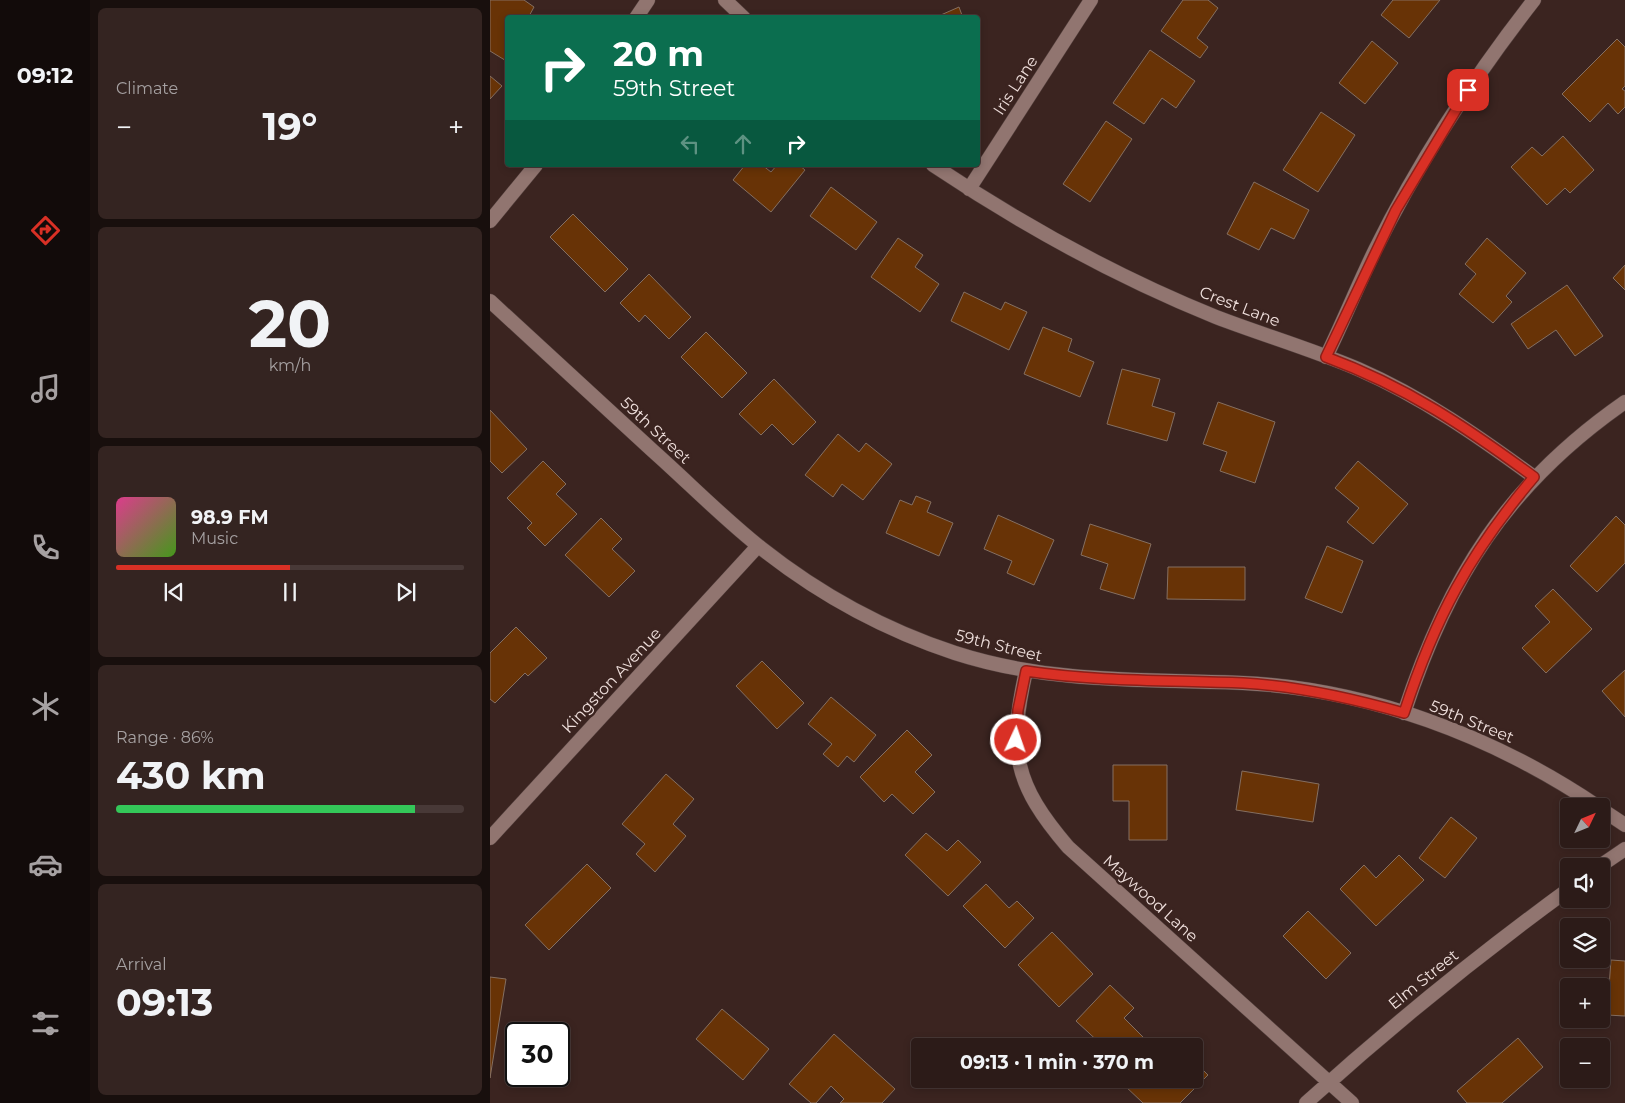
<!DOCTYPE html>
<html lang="en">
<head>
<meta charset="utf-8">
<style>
	:root { --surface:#2c1b18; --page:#342421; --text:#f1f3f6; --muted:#a6a1a2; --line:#483937; --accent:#d93025 }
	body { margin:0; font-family:Montserrat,sans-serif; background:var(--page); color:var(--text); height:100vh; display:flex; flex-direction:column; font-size:19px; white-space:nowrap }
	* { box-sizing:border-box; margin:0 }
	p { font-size:16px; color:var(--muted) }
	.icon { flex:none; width:28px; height:28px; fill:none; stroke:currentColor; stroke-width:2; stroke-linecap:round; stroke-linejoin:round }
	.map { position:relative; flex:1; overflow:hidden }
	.panel { display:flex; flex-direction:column; gap:8px; padding:8px; background:#180f0d; width:400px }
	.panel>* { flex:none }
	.banner { position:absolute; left:15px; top:15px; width:475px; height:152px; border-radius:5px; box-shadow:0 2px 8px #0003,0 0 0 1px var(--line); background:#0b6e4f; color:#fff; overflow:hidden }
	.needle { width:32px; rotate:47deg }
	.fabs { position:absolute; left:1070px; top:798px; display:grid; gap:10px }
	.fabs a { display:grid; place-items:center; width:50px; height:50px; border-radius:5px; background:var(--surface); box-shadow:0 2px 8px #0003,0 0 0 1px var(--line); font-size:25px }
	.speed { position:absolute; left:15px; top:1022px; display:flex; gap:10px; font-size:25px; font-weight:700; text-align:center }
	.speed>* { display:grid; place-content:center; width:65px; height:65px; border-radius:50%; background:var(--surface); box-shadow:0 2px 8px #0003,0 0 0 1px var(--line); line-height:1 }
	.speed .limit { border:2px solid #111; border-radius:8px; background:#fff; color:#111 }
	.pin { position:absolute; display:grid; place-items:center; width:42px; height:42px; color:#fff; margin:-21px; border-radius:10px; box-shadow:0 2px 8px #0006 }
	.me { position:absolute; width:55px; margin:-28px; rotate:3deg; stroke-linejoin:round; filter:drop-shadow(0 0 4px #0008) }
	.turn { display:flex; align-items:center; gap:18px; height:105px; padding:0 25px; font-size:22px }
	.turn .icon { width:65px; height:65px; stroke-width:2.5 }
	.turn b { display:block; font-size:35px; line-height:42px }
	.lanes { display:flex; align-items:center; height:48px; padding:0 25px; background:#0003; justify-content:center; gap:25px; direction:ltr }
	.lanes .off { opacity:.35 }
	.big { font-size:38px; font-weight:700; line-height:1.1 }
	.panel .tile { flex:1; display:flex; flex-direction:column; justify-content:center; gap:8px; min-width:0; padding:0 18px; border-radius:8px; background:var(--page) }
	.panel .dial { align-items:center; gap:0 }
	.dial b { font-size:65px; line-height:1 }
	.song { display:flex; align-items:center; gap:15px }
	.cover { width:60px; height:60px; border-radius:8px; background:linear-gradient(135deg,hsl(330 70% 55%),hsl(100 70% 35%)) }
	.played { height:5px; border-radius:2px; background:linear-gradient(90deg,var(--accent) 50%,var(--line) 50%) }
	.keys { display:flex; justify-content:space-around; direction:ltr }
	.heat { display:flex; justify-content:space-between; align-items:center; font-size:28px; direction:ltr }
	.charge { height:8px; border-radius:4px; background:linear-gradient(90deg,#34c759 86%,var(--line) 0) }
	.trip { position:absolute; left:421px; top:1038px; width:292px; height:50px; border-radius:5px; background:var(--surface); box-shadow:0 2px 8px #0003,0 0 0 1px var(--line); font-weight:700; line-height:50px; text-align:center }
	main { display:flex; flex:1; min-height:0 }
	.tab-bar { display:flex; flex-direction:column; width:90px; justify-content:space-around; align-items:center; background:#120b0a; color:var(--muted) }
	.tab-bar .icon { width:35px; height:35px }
	.tab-bar .selected { color:var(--accent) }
	.tab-bar b { font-size:22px; color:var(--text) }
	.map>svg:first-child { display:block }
</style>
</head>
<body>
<main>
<nav class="tab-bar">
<b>09:12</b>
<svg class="icon selected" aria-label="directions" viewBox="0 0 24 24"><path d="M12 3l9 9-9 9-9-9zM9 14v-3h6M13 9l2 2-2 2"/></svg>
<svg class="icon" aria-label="music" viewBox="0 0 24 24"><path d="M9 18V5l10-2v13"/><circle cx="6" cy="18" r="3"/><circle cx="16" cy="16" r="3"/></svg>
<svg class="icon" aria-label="phone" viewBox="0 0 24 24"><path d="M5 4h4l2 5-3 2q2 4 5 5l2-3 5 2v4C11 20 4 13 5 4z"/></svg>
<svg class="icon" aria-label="climate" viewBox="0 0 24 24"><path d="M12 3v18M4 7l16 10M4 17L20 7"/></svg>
<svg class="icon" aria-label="car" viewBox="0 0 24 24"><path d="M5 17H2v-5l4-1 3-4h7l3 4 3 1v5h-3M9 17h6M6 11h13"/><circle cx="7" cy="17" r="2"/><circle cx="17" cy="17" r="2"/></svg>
<svg class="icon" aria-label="filters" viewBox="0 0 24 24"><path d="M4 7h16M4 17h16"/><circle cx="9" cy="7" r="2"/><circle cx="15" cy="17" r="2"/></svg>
</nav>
<section class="panel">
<div class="tile"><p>Climate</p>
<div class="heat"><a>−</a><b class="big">19°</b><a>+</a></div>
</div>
<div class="tile dial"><b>20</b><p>km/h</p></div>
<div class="tile">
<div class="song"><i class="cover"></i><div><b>98.9 FM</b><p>Music</p></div></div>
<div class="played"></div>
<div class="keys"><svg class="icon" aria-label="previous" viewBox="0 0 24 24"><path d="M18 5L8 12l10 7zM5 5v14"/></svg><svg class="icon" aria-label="pause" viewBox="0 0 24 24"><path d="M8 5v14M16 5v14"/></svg><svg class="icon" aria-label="next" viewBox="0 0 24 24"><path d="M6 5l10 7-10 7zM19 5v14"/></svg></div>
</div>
<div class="tile"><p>Range · 86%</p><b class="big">430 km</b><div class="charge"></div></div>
<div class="tile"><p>Arrival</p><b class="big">09:13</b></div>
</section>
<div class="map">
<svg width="1135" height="1103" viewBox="0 0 1135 1103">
	<rect width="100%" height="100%" fill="#3b2420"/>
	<path fill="#683306" stroke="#856f61" d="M0 0H34L44 7 38 18H18V62L0 51Z
		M693 0H718L728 8 707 38 718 47 710 58 671 31Z
		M903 0H950L919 38 891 15Z
		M469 7 473 18H444Z
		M1127 39 1135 47V86L1132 89 1135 91V107L1128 114 1118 103 1100 122 1072 94Z
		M882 41 908 63 875 104 849 83Z
		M660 50 705 81 686 108 672 98 654 124 623 103Z
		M0 76 12 86 0 99Z
		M831 112 865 135 828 192 793 170Z
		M616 121 642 139 600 202 573 184Z
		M1073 136 1104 170 1080 193 1075 188 1057 205 1021 167 1042 147 1052 156Z
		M255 165H272L281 172 287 165H309L315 170 281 212 243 180Z
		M764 182 819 210 804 239 781 228 769 250 737 234Z
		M341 187 387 222 366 250 320 216Z
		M83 214 138 269 115 292 60 237Z
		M408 238 433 255 425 267 449 284 430 312 381 277Z
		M997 238 1036 273 1016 296 1022 302 1003 323 969 294 986 274 975 264Z
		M1135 265V290L1123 278Z
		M159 274 201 317 179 339 155 315 149 322 130 303Z
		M1077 285 1113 336 1085 356 1066 330 1038 349 1021 324Z
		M474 292 511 310 515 302 537 312 519 350 461 321Z
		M553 327 582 339 578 351 604 362 590 397 534 374Z
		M216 332 257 373 232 398 191 357Z
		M632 369 670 379 662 406 685 413 677 441 617 424Z
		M284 379 326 422 303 445 282 424 271 435 249 414Z
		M728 402 785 422 765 483 730 471 737 452 713 444Z
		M0 410 37 449 12 473 0 461Z
		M348 434 369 452 376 443 402 464 373 500 352 484 343 497 315 475Z
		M53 461 76 484 66 494 87 514 55 546 37 528 42 523 17 498Z
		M868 461 918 504 883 544 857 522 869 508 845 488Z
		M426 496 441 502 437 512 463 523 449 556 396 533 410 500 422 505Z
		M508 515 564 540 544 585 517 573 522 561 494 549Z
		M1126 516 1135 525V563L1107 592 1080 566Z
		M111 518 132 539 122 549 145 571 119 597 75 555Z
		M600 524 661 544 644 599 610 589 618 564 591 555Z
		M837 546 873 561 852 613 815 598Z
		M678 567H755V600L677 599Z
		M1063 589 1102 629 1056 673 1032 648 1060 622 1045 606Z
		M26 627 57 658 38 676 35 673 5 703 0 699V653Z
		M272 661 314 703 287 729 246 686Z
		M1135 670V717L1112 691Z
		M341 697 386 735 364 762 357 756 348 767 333 754 342 744 318 724Z
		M417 730 442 755 425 772 445 792 423 814 402 794 394 802 370 777Z
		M623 765H677V840H639V801H623Z
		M752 771 829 784 823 822 746 810Z
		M176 774 204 799 183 824 196 836 165 872 146 854 155 844 132 824Z
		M961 817 987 838 955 878 929 858Z
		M436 833 457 851 468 840 491 862 458 896 415 855Z
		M909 855 934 880 886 926 850 889 874 865 886 878Z
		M97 864 121 888 59 950 35 925Z
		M496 884 519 908 527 901 544 918 515 948 473 906Z
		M818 911 861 953 836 979 793 936Z
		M562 932 603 974 569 1007 528 965Z
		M1121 960 1135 961V1016L1117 1015Z
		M0 977 16 979 0 1078Z
		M620 985 644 1008 634 1018 654 1038 646 1046H613L586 1021Z
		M232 1009 279 1049 253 1080 206 1039Z
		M344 1034 405 1089 392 1103H350L354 1099 341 1086 326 1103H321L299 1084Z
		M1028 1038 1053 1067 1012 1103H977L967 1091Z
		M705 1062 718 1075 690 1103H653L634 1085 640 1079H705Z"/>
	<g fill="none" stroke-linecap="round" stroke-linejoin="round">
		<g stroke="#523f3c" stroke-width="15">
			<path id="minor" d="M235 0 254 18
				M146 18 158 0
				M443 165C531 224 627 277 726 317 773 335 821 349 868 369 932 397 988 436 1044 477
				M479 189 601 0
				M0 221 46 165
				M0 301C54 351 109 401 163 451 199 483 233 518 271 548 329 594 395 630 465 653 561 684 654 679 753 683 879 689 1003 736 1107 806
				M836 357C853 322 868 285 885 250 929 161 983 78 1044 0
				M536 671C518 751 524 784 578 847L862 1103
				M914 713C958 578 1017 484 1135 402
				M1111 809 1135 825
				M0 838 268 546
				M1110 866 1135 849
				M816 1103C900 1027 987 956 1079 889"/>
		</g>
		<use href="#minor" stroke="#917570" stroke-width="14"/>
	</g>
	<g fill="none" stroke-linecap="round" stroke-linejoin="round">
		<g stroke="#8d1f18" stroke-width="12">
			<path id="route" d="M526 740 528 710 536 671C609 682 680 680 753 683 808 686 861 698 914 713 945 618 979 554 1044 477 976 427 917 387 836 357L906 210 978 90"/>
		</g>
		<use href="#route" stroke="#d93025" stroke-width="9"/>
	</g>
	<g text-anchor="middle" stroke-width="5" stroke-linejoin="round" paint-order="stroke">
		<g font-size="16" fill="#efdfdc" stroke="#3b2420">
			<text transform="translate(525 85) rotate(-57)" y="6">Iris Lane</text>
			<text transform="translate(750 306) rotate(21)" y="6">Crest Lane</text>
			<text transform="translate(166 430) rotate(43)" y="6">59th Street</text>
			<text transform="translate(509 645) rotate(14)" y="6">59th Street</text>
			<text transform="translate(121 680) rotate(-47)" y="6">Kingston Avenue</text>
			<text transform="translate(982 721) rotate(22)" y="6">59th Street</text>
			<text transform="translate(661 898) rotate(42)" y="6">Maywood Lane</text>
			<text transform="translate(933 979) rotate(-39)" y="6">Elm Street</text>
		</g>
	</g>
</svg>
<div class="fabs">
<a><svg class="needle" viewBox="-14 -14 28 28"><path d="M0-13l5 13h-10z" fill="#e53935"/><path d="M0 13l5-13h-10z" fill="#a6a1a2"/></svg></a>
<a><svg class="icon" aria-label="sound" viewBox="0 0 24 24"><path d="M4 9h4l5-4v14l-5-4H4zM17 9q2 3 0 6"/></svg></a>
<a><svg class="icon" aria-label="layers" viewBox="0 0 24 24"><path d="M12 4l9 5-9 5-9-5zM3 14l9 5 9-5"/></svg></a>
<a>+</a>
<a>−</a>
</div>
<div class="speed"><div class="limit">30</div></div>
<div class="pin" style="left:978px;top:90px;background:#d93025"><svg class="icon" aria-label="arrive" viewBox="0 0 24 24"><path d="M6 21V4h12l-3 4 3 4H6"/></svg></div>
<svg class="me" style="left:526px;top:740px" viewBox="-20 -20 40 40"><circle r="17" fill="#d93025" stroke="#fff" stroke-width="3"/><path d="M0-11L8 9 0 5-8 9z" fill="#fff"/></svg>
<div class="trip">09:13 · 1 min · 370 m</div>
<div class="banner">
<div class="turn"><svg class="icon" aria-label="right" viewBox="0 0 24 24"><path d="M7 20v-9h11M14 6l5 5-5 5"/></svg><div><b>20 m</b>59th Street</div></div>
<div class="lanes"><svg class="icon off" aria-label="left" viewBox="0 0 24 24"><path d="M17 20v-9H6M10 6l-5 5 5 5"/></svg><svg class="icon off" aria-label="ahead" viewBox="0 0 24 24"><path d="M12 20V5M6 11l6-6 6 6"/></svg><svg class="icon" aria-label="right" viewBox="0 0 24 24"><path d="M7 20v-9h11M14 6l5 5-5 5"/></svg></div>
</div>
</div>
</main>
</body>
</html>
